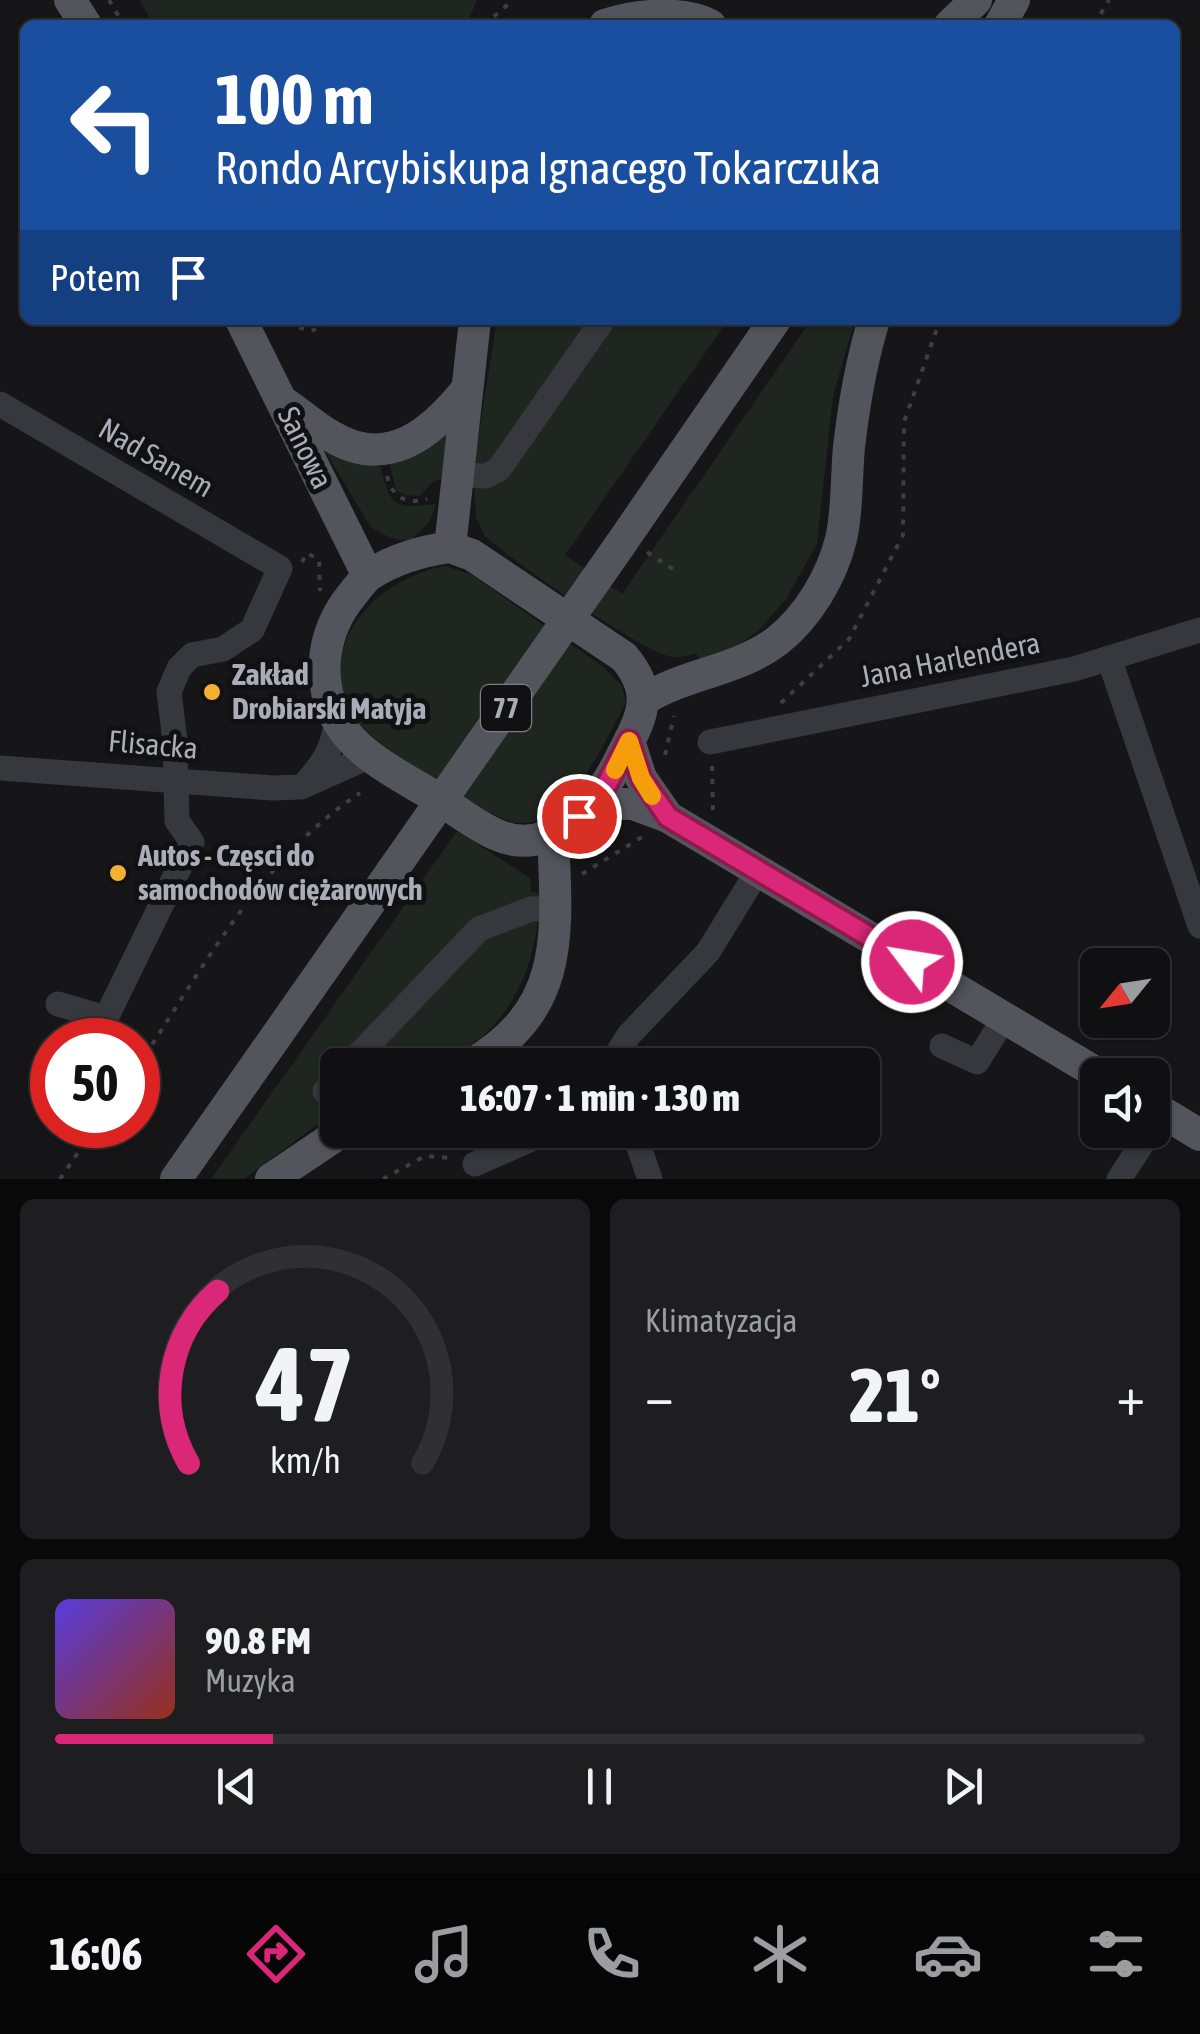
<!DOCTYPE html>
<html lang="pl">
<head>
<meta charset="utf-8">
<style>
	:root { --surface:#101012; --page:#1e1e20; --text:#f1f3f6; --muted:#9c9d9f; --line:#303032; --accent:#db2777 }
	body { margin:0; font-family:"Asap Condensed",sans-serif; background:var(--page); color:var(--text); height:100vh; display:flex; flex-direction:column; font-size:38px; white-space:nowrap }
	* { box-sizing:border-box; margin:0 }
	p { font-size:32px; color:var(--muted) }
	.icon { flex:none; width:55px; height:55px; fill:none; stroke:currentColor; stroke-width:2; stroke-linecap:round; stroke-linejoin:round }
	.map { position:relative; height:1179px; overflow:hidden }
	.drawer { display:flex; flex-direction:column; gap:20px; padding:20px; background:#09090a; flex:1 }
	.drawer>* { flex:none }
	.top-card { position:absolute; left:20px; top:20px; width:1160px; height:305px; border-radius:15px; box-shadow:0 2px 8px #0004,0 0 0 2px var(--line); background:#1a4fa0; color:#fff; overflow:hidden }
	.needle { width:65px; rotate:240deg }
	.tools { position:absolute; left:1080px; top:948px; display:grid; gap:20px }
	.tools a { display:grid; place-items:center; width:90px; height:90px; border-radius:15px; background:var(--surface); box-shadow:0 2px 8px #0004,0 0 0 2px var(--line); font-size:50px }
	.speed { position:absolute; left:30px; top:1018px; display:flex; gap:20px; font-size:50px; font-weight:700; text-align:center }
	.speed>* { display:grid; place-content:center; width:130px; height:130px; border-radius:50%; background:var(--surface); box-shadow:0 2px 8px #0004,0 0 0 2px var(--line); line-height:1 }
	.speed .limit { border:15px solid #d22; background:#fff; color:#111 }
	.pin { position:absolute; display:grid; place-items:center; width:85px; height:85px; color:#fff; margin:-42px; border:5px solid #fff; border-radius:50%; box-shadow:0 2px 10px #0007 }
	.me { position:absolute; width:110px; margin:-55px; rotate:301deg; stroke-linejoin:round; filter:drop-shadow(0 0 8px #0008) }
	.turn { display:flex; align-items:center; gap:35px; height:210px; padding:0 30px; font-size:45px }
	.turn .icon { width:130px; height:130px; stroke-width:2.5 }
	.turn b { display:block; font-size:70px; line-height:85px }
	.then { display:flex; align-items:center; height:95px; padding:0 30px; background:#0003; gap:20px; font-size:38px }
	.big { font-size:75px; font-weight:800; line-height:1.1 }
	.drawer .widget { flex:1; display:flex; flex-direction:column; justify-content:center; gap:15px; min-width:0; padding:0 35px; border-radius:15px; background:var(--page) }
	.drawer .dial { align-items:center; gap:0 }
	.dial svg { height:260px; overflow:visible; fill:none; stroke:var(--line); stroke-width:7; stroke-linecap:round; text-anchor:middle }
	.dial text { fill:var(--text); stroke:none }
	.song { display:flex; align-items:center; gap:30px }
	.cover { width:120px; height:120px; border-radius:15px; background:linear-gradient(135deg,hsl(250 70% 55%),hsl(10 70% 35%)) }
	.played { height:10px; border-radius:5px; background:linear-gradient(90deg,var(--accent) 20%,var(--line) 20%) }
	.keys { display:flex; justify-content:space-around; direction:ltr }
	.heat { display:flex; justify-content:space-between; align-items:center; font-size:55px; direction:ltr }
	.drawer .tiles { flex:1; display:grid; gap:20px; grid-template-columns:1fr 1fr }
	.widget:last-child { grid-column:span 2 }
	.trip { position:absolute; left:320px; top:1048px; width:560px; height:100px; border-radius:15px; background:var(--surface); box-shadow:0 2px 8px #0004,0 0 0 2px var(--line); font-weight:800; line-height:100px; text-align:center }
	.menu { display:flex; height:160px; justify-content:space-around; align-items:center; background:#060607; color:var(--muted) }
	.menu .icon { width:70px; height:70px }
	.menu .on { color:var(--accent) }
	.menu b { font-size:45px; color:var(--text) }
	.map>svg:first-child { display:block }
</style>
</head>
<body>
<div class="map">
<svg width="1200" height="1179" viewBox="0 0 1200 1179">
	<rect width="100%" height="100%" fill="#161618"/>
	<path fill="#1e261f" d="M140 0H477L466 25H153Z
		M497 320H728L565 555 622 594 811 320H855L833 396 817 544 786 599 758 631 738 645 699 659 696 653C689 655 681 658 673 657 645 654 508 558 485 536L476 518 473 470Z
		M450 424 441 479 433 482 420 496 405 495 396 490 387 454Z
		M319 441 381 467C389 507 396 509 436 504L430 521 411 540C394 540 383 536 370 526Z
		M445 566 472 575 602 666 622 686 626 702C604 745 584 785 550 819 538 821 524 825 512 822 484 814 374 745 358 722 308 650 374 579 445 566Z
		M457 831 530 878 531 891 540 894C538 956 517 1021 459 1052 450 1056 440 1063 431 1065 402 1070 367 1065 338 1065L337 1110 244 1179H211Z"/>
	<g fill="none" stroke-linecap="round" stroke-linejoin="round">
		<path stroke="#3d3f44" stroke-width="4" stroke-dasharray="5 8" stroke-linecap="butt" d="M109 0 124 25
			M484 25 513 0
			M1094 25 1109 0
			M290 320 293 326 311 331 337 320
			M387 476C392 497 406 505 427 499
			M647 552 674 570
			M302 562 307 553 319 560 320 591
			M781 703 849 639 903 535 904 422 940 320
			M665 755 674 716
			M712 766 713 812
			M582 874 642 837
			M1127 1064 1144 1075
			M138 1066C202 970 261 858 360 793
			M60 1179 97 1125
			M383 1179 425 1156 451 1158"/>
		<path stroke="#37383d" stroke-width="25" d="M0 404 280 568 252 630 223 649 192 655 179 668 169 692 175 741 177 821 192 842 106 1018 58 1004
			M458 475 486 476 499 469 603 320
			M1109 658 1200 926
			M710 742 1074 669 1200 630
			M0 768 273 788 301 787 370 756
			M308 780C326 761 333 745 337 720
			M942 1046 977 1062 1005 1017
			M349 1065 479 929 531 909H555
			M610 1065 629 1035 708 952 759 869
			M325 1091 338 1077
			M633 1130 650 1179
			M475 1164 552 1130
			M1119 1179 1151 1130"/>
		<path stroke="#53555c" stroke-width="32" d="M70 0 86 25
			M605 25C634 15 681 10 710 25
			M950 25 976 0
			M1000 25 1014 0
			M241 320 368 576
			M286 404C301 414 315 427 331 436 388 471 433 432 467 389
			M620 545 775 320
			M450 547 472 555 624 657C658 697 639 721 619 761 597 805 550 860 495 834 475 825 456 810 437 798 403 777 355 755 336 718 316 677 323 631 351 596 357 589 363 579 371 574 396 558 422 551 450 547Z
			M450 547 475 320
			M645 699C687 673 737 671 777 641 808 617 832 576 841 539 848 510 846 477 849 447 854 404 861 362 874 320
			M629 741 641 778 668 817
			M590 804H633L668 817 1100 1075
			M470 1065C567 1009 557 933 553 835
			M1152 1106 1200 1135
			M176 1179 392 871
			M271 1179 344 1130"/>
		<path stroke="#53555c" stroke-width="32" d="M392 871 620 545"/>
	</g>
	<g fill="none" stroke-linecap="round" stroke-linejoin="round">
		<g stroke="#8e194d" stroke-width="25">
			<path id="route" d="M579 816 607 784 629 741 641 778 668 817 912 962"/>
		</g>
		<use href="#route" stroke="#db2777" stroke-width="18"/>
		<path stroke="#f59e0b" stroke-width="18" d="M615 770 629 741 641 778 652 796"/>
	</g>
	<g fill="#f2b134" stroke="#111113" stroke-width="4">
		<circle cx="212" cy="692" r="10"/>
		<circle cx="118" cy="873" r="10"/>
	</g>
	<g text-anchor="middle" stroke-width="10" stroke-linejoin="round" paint-order="stroke">
		<rect fill="#111113" stroke="#7b7e86" stroke-width="2.5" x="481" y="685" width="50" height="46" rx="8"/>
		<g font-size="28" font-weight="bold" fill="#a8adb8">
			<text x="506" y="718">77</text>
		</g>
		<g font-size="30" fill="#a8adb8" stroke="#111113">
			<text transform="translate(305 448) rotate(64)" y="10">Sanowa</text>
			<text transform="translate(156 458) rotate(30)" y="10">Nad Sanem</text>
			<text transform="translate(950 660) rotate(-11)" y="10">Jana Harlendera</text>
			<text transform="translate(153 745) rotate(5)" y="10">Flisacka</text>
		</g>
		<g font-size="30" font-weight="bold" fill="#a8adb8" stroke="#111113" text-anchor="start">
			<text x="232" y="685">Zakład<tspan x="232" dy="34">Drobiarski Matyja</tspan></text>
			<text x="138" y="866">Autos - Częsci do<tspan x="138" dy="34">samochodów ciężarowych</tspan></text>
		</g>
	</g>
</svg>
<div class="tools">
<a><svg class="needle" viewBox="-14 -14 28 28"><path d="M0-13l5 13h-10z" fill="#e53935"/><path d="M0 13l5-13h-10z" fill="#9c9d9f"/></svg></a>
<a><svg class="icon" aria-label="sound" viewBox="0 0 24 24"><path d="M4 9h4l5-4v14l-5-4H4zM17 9q2 3 0 6"/></svg></a>
</div>
<div class="speed"><div class="limit">50</div></div>
<div class="pin" style="left:579px;top:816px;background:#d93025"><svg class="icon" aria-label="arrive" viewBox="0 0 24 24"><path d="M6 21V4h12l-3 4 3 4H6"/></svg></div>
<svg class="me" style="left:912px;top:962px" viewBox="-20 -20 40 40"><circle r="17" fill="#db2777" stroke="#fff" stroke-width="3"/><path d="M0-11L8 9 0 5-8 9z" fill="#fff"/></svg>
<div class="trip">16:07 · 1 min · 130 m</div>
<div class="top-card">
<div class="turn"><svg class="icon" aria-label="left" viewBox="0 0 24 24"><path d="M17 20v-9H6M10 6l-5 5 5 5"/></svg><div><b>100 m</b>Rondo Arcybiskupa Ignacego Tokarczuka</div></div>
<div class="then">Potem<svg class="icon" aria-label="arrive" viewBox="0 0 24 24"><path d="M6 21V4h12l-3 4 3 4H6"/></svg></div>
</div>
</div>
<section class="drawer">
<div class="tiles">
<div class="widget dial"><svg viewBox="0 0 100 80">
<path d="M14 69A42 42 0 1 1 86 69"/>
<path d="M14 69A42 42 0 0 1 23 16" stroke="#db2777"/>
<text x="50" y="56" font-size="32" font-weight="700">47</text>
<text x="50" y="72" font-size="11">km/h</text>
</svg></div>
<div class="widget"><p>Klimatyzacja</p>
<div class="heat"><a>−</a><b class="big">21°</b><a>+</a></div>
</div>
<div class="widget">
<div class="song"><i class="cover"></i><div><b>90.8 FM</b><p>Muzyka</p></div></div>
<div class="played"></div>
<div class="keys"><svg class="icon" aria-label="previous" viewBox="0 0 24 24"><path d="M18 5L8 12l10 7zM5 5v14"/></svg><svg class="icon" aria-label="pause" viewBox="0 0 24 24"><path d="M8 5v14M16 5v14"/></svg><svg class="icon" aria-label="next" viewBox="0 0 24 24"><path d="M6 5l10 7-10 7zM19 5v14"/></svg></div>
</div>
</div>
</section>
<nav class="menu">
<b>16:06</b>
<svg class="icon on" aria-label="directions" viewBox="0 0 24 24"><path d="M12 3l9 9-9 9-9-9zM9 14v-3h6M13 9l2 2-2 2"/></svg>
<svg class="icon" aria-label="music" viewBox="0 0 24 24"><path d="M9 18V5l10-2v13"/><circle cx="6" cy="18" r="3"/><circle cx="16" cy="16" r="3"/></svg>
<svg class="icon" aria-label="phone" viewBox="0 0 24 24"><path d="M5 4h4l2 5-3 2q2 4 5 5l2-3 5 2v4C11 20 4 13 5 4z"/></svg>
<svg class="icon" aria-label="climate" viewBox="0 0 24 24"><path d="M12 3v18M4 7l16 10M4 17L20 7"/></svg>
<svg class="icon" aria-label="car" viewBox="0 0 24 24"><path d="M5 17H2v-5l4-1 3-4h7l3 4 3 1v5h-3M9 17h6M6 11h13"/><circle cx="7" cy="17" r="2"/><circle cx="17" cy="17" r="2"/></svg>
<svg class="icon" aria-label="filters" viewBox="0 0 24 24"><path d="M4 7h16M4 17h16"/><circle cx="9" cy="7" r="2"/><circle cx="15" cy="17" r="2"/></svg>
</nav>
</body>
</html>
